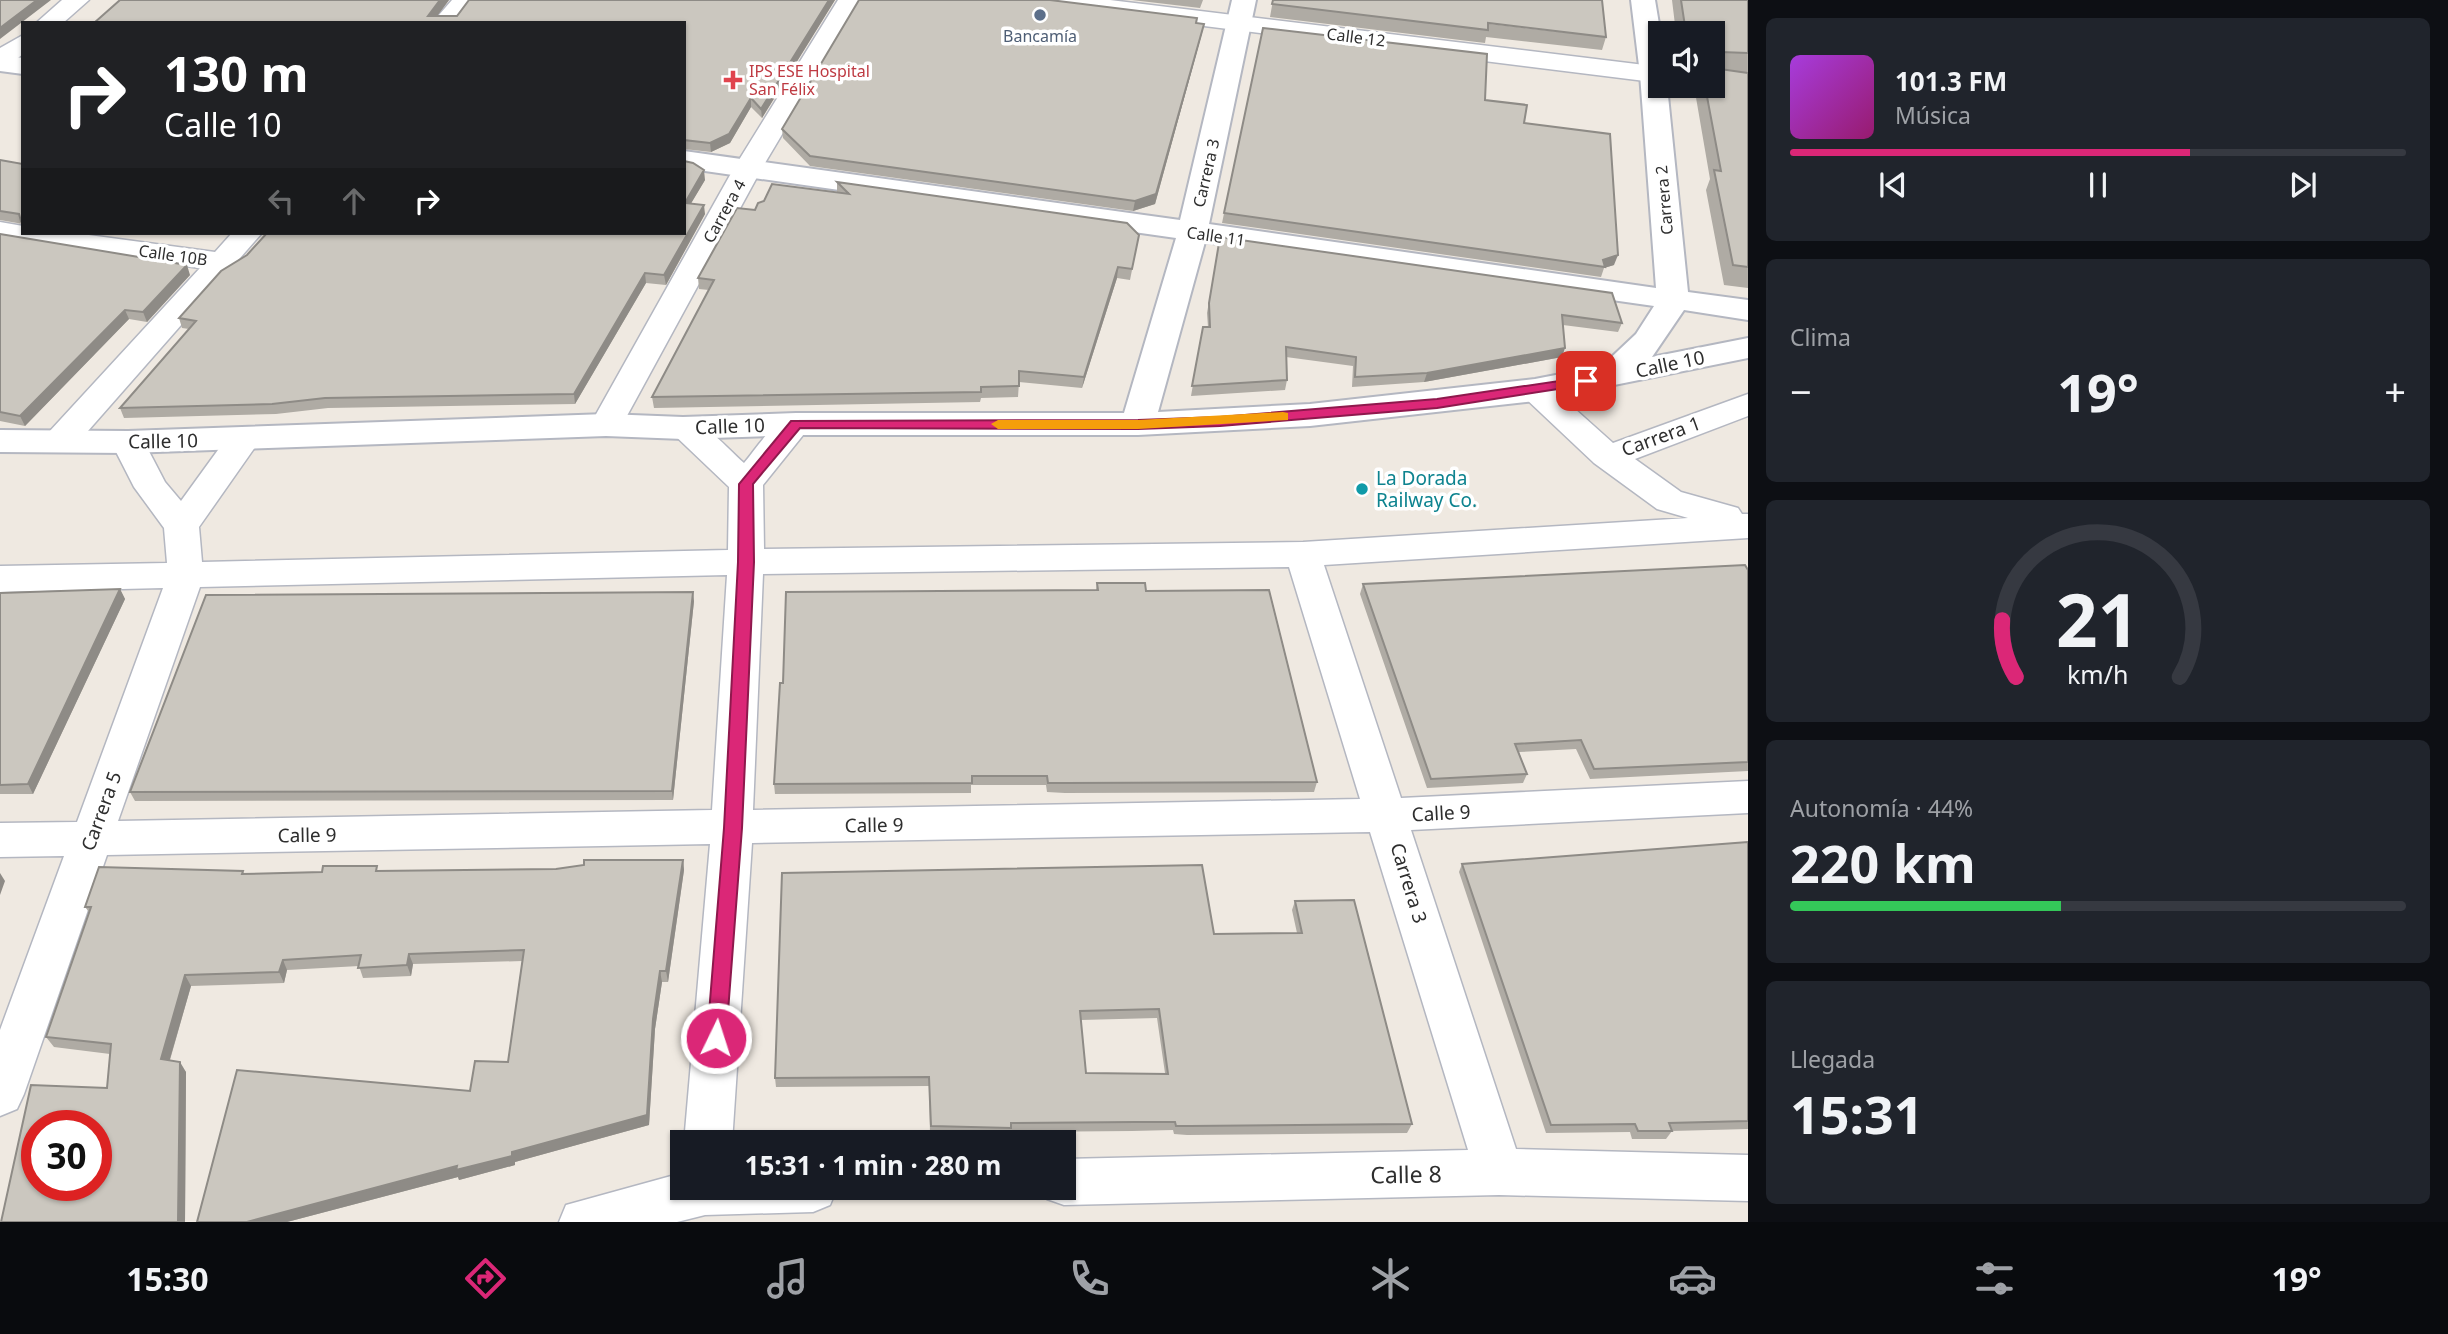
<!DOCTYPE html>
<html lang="es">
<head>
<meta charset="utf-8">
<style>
	:root { --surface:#171b24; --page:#20242c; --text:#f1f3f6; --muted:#9ea1a6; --line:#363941; --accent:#db2777 }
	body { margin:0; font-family:"Noto Sans",sans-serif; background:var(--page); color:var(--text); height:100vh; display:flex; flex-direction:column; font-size:26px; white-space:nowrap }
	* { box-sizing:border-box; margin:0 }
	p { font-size:23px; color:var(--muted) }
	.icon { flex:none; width:38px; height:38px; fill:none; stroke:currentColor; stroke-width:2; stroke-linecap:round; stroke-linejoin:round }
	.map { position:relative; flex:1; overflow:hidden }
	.panel { display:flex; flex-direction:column; gap:18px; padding:18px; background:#0d0f14; width:700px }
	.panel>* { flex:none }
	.top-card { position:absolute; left:21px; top:21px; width:665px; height:214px; border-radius:0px; box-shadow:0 2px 5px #0004; background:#202124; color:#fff; overflow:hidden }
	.controls { position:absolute; left:1648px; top:21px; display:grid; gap:14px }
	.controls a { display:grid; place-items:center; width:77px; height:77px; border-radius:0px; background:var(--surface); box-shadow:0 2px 5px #0004; font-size:35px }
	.speed { position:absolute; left:21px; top:1110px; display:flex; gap:14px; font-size:35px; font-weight:700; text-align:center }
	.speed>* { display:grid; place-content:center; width:91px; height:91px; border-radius:50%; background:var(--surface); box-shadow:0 2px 5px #0004; line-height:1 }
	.speed .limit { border:10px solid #d22; background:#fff; color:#111 }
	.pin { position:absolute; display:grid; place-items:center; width:60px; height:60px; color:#fff; margin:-30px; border-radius:14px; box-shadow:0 4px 10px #0006 }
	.me { position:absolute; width:77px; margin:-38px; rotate:4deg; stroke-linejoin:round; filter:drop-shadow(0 0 5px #0008) }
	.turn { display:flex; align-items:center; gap:24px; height:147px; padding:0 28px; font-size:32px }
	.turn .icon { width:91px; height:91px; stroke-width:2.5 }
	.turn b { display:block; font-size:49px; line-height:60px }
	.lanes { display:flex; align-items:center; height:66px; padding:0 28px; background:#0003; justify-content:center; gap:35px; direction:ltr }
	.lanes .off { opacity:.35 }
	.big { font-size:52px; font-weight:700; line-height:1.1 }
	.panel .tile { flex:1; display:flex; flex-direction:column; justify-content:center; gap:10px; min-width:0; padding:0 24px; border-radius:10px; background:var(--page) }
	.panel .dial { align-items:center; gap:0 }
	.dial svg { height:182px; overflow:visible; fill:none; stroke:var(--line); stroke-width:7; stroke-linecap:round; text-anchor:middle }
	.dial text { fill:var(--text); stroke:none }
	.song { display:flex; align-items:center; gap:21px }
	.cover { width:84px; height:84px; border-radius:10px; background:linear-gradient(135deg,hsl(280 70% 55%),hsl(320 70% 35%)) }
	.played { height:7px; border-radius:4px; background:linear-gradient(90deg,var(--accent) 65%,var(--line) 65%) }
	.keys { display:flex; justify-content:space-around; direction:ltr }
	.heat { display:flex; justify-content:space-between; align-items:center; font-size:38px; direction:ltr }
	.charge { height:10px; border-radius:5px; background:linear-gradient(90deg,#34c759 44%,var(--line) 0) }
	.trip { position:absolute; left:670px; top:1130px; width:406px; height:70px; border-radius:0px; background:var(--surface); box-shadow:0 2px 5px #0004; font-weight:700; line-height:70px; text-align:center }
	.tabs { display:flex; height:112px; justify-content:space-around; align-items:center; background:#090b0e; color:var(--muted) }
	.tabs .icon { width:49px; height:49px }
	.tabs .on { color:var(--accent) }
	.tabs b { font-size:32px; color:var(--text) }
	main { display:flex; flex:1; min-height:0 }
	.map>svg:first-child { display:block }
</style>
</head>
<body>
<main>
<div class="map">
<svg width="1748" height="1222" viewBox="0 0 1748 1222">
	<rect width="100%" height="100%" fill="#efe9e1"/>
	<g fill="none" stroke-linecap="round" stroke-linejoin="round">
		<g stroke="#b4b7c1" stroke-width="3">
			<path id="minor" d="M62 0H89L63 23H36Z
				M452 0H477L457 23H432Z
				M838 0H862L762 168 622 425 618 432 606 436 594 432 590 425 734 168Z
				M1040 0H1110L1661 67V83L1052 7 1044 5Z
				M23 35V54L9 65 0 68V48Z
				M0 222 23 226V233H74L215 252 232 233H262L73 448 61 451 49 448 44 440 49 432 200 268 0 240Z
				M1535 380 1546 383 1613 443 1748 394V416L1635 459 1681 492 1738 508 1742 514H1748V538L1324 565 1401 798 1748 781V813L1411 830 1516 1149 1748 1155V1201L1499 1195 1064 1205 1047 1199 1042 1188H1064V1159L1468 1150 1370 832 752 843 732 1143H684L710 844 107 855 24 1094 17 1109 0 1116V1030L64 856 0 857V823L77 822 163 588 0 592V566L167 563 164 528 134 487 111 442 116 434 128 431 140 434 165 482 181 501 231 432 243 429 255 432 260 440 199 527 202 562 728 550 729 487 667 428 671 421C700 413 724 446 744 463 761 443 779 409 808 417L812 424 763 485 764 549 1303 542 1688 518 1657 509 1594 463 1524 397 1519 390 1524 383ZM1289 567 1360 799 753 810 763 574ZM727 575 712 810 118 821 200 587Z
				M682 1173V1188H837L830 1205 813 1212 705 1215 677 1222H559L566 1205Z"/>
		</g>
		<g stroke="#b4b7c1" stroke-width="4">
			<path id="secondary" d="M1232 0H1256L1209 224 1656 288 1640 74 1631 0H1655L1661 36V86H1667L1688 292 1748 300V320L1684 310 1652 357 1748 338V358L1535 401 1310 426 1138 435H796L683 439 606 436 128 453 0 452V430L128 431 606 414 683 417 796 413H1124L1176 238 684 168V151L1180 220ZM1205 242 1654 306 1636 334 1602 366 1535 379 1310 404 1158 412Z
				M0 55 23 58V74L0 71Z"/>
		</g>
		<use href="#minor" fill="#fff" fill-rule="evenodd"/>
		<use href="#secondary" fill="#fff" fill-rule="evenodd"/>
	</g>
	<path fill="#afaba4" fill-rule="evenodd" d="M120 0H449L437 16 835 0 762 118 751 107 730 143 711 152 684 149V23H94Z
		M1132 0H1203L1200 8Z
		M1273 0 1606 37 1602 50 1486 37 1485 43 1270 17Z
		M1672 0H1748V72H1739L1748 73V288L1724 285 1706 190 1710 179 1694 86H1713V33H1676Z
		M1196 23 1202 33 1155 204 1133 211 810 166 783 138 782 129Z
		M1263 28 1485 100 1524 123 1614 265 1604 268 1601 277 1222 223Z
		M0 160 23 164V224L0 220Z
		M684 161 705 180 691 203 705 214 666 285 646 283 575 404 328 408 276 414 124 418 120 408 189 329 182 328 179 318 247 255Z
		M837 182 1139 235 1130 280 1117 278 1082 388 1019 382 1018 397 981 398 980 402 654 408 652 397 709 290 699 289 698 278 755 210 837 193Z
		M0 234 190 275 147 322 129 319 25 426 0 421Z
		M1220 237 1622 323 1618 332 1563 325 1562 357 1424 382 1352 387 1353 366 1286 357 1287 380 1285 390 1191 396 1203 327H1208L1207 313Z
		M1748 570V771L1590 779 1576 749 1519 752 1527 774 1523 783 1427 788 1360 594 1363 584Z
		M1097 583 1146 591 1317 782 1314 792 1065 793 1047 792 1046 785H971V793L775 794 774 784 783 683 1096 590Z
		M120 589 125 599 33 794H0V593Z
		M694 601 673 800 135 801 130 792Z
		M1748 842V1129L1672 1131 1666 1139H1632L1630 1132 1546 1133 1459 872 1462 864Z
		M683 860 684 870 668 982H662L655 1029 649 1125 515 1162V1165L459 1180 458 1177 287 1222H197L470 1091 508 1062 522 961 413 964 411 976 363 978 359 966 287 970 284 983 191 986 170 1060 186 1072 185 1222H1L107 1088 110 1054 54 1047 46 1037 89 912 85 907 243 871 244 874 378 871 556 869Z
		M1295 901 1412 1124 1407 1133 1187 1135 1174 1134 1173 1130 1132 1131 1010 1132V1137L930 1134 929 1086 776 1087 775 1078 1214 934 1297 933 1292 910ZM1157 1018 1165 1073H1086L1081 1020Z"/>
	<path fill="#8e8b86" d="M37 0H51L0 39V28Z
		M440 0H449L432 23 428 16Z
		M829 0H835L762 118 761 109Z
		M1204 24 1202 33 1155 204 1133 211 1135 201Z
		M751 98V107L730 143 711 152 710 143Z
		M704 170 705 180 686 212 685 203Z
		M704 205 705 214 666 285 664 275Z
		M1618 255 1614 265 1604 268 1603 260Z
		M187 265 190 275 147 322 143 312Z
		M1118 267 1117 278 1082 388 1084 377Z
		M645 273 646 283 575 404 574 394Z
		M125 310 129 319 25 426 20 416Z
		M1565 348 1562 357 1424 382 1427 373Z
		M120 589 125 599 33 794 28 784Z
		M693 592 694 601 673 800 672 791Z
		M683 860 684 870 668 982 666 971Z
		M0 873 5 881 0 895Z
		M409 954 413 964 411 976 407 965Z
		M283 960 287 970 284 983 279 972Z
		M660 971 662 982 655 1029 649 1125 515 1162V1165L459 1180 458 1177 287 1222H247L512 1152 653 1019Z
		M185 975 191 986 167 1069 161 1059Z
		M180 1062 186 1072 185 1222H178Z"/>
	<path fill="#cbc7bf" stroke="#8e8b86" stroke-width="2" fill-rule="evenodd" d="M0 0H37L0 28Z
		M120 0H440L428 16H457L469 0H829L761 109 751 98 729 134 710 143 684 140V23H94Z
		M859 0H1050L1197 18 1196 23 1204 24 1156 194 1135 201 810 156 782 129Z
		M1273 0H1602L1606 37 1488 23V30L1272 4Z
		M1681 0H1748V53L1721 52 1718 64 1713 66V33H1686Z
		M1263 28 1487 54 1485 100 1527 105 1524 123 1610 134 1618 255 1603 260 1605 267 1224 213Z
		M1713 68 1748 73V267L1733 265 1714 170 1721 171 1705 86H1713Z
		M0 160 23 164V221H21L19 214 0 211Z
		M684 161 693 163 704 170 685 203 704 205 664 275 645 273 574 394 325 398 272 404 120 408 196 321 179 318 221 271 247 255 267 233H684Z
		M837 182 1127 223 1139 235 1132 269 1118 267 1084 377 1019 371V386L981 387V392L652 397 714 280 698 278 737 208 755 210 758 203 764 201 772 184 849 194Z
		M0 234 187 265 143 312 125 310 20 416 0 412Z
		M1220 237 1612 293 1622 323 1562 315 1565 348 1427 373 1355 377 1356 357 1286 347 1287 380 1192 386 1203 327H1210L1209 303Z
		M1745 565 1748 570V762L1594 769 1581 740 1515 744 1527 774 1431 779 1363 584Z
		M1097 583H1145L1146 591 1269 590 1317 782 1066 783H1048L1047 776H972V783L774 784 780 683H783L786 592 1098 590Z
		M120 589 28 784 0 785V593Z
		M693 592 672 791 130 792 206 595Z
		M1748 842V1121L1669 1123 1672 1131H1638L1635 1124 1551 1125 1462 864Z
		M584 860H683L666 971H660L653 1019 647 1115 512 1152V1156L456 1170 457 1166 247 1222H197L237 1070 470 1091 475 1061 508 1062 524 950 409 954 407 965 358 968 361 955 283 960 279 972 185 975 161 1059 180 1062 178 1222H1L31 1085 107 1088 111 1044 46 1037 91 907H85L99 867 243 871 242 874 322 872 323 866H377L376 871 556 869 584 865ZM37 1125H96V1185H37Z
		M1202 865 1214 934 1302 933 1295 901 1354 900 1412 1124 1190 1126H1176L1175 1122H1134L1011 1123V1128L931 1126 929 1077 775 1078 782 873ZM1159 1009 1168 1074 1086 1073 1080 1011Z"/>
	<path fill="#db2777" stroke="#8e194d" stroke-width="2" d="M1586 377 1592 381 1590 384 1437 408 1220 426 1138 429 800 428 753 484 754 562 742 828 726 1038 723 1044 716 1047 709 1044 707 1038 724 828 738 562 739 484 791 421 1138 420 1220 417 1437 399Z"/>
	<path fill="#f59e0b" d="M1283 412 1288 413V420L1138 429H998L991 424 998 420H1138Z"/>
	<circle fill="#5c6f8a" stroke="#fff" stroke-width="2.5" cx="1040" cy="15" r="7"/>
	<path fill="#e0444e" stroke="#fff" stroke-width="2.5" d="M729.5 69.5h7v7h7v7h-7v7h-7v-7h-7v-7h7z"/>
	<circle fill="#0f9aa8" stroke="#fff" stroke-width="2.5" cx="1362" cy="489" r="7"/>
	<g text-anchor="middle" stroke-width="7" stroke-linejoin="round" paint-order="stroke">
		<g font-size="16" fill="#4e5e75" stroke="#fff">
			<text x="1040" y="42">Bancamía</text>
		</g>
		<g font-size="16" fill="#2e2e2e" stroke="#fff">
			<text transform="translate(1356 37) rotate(7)" y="6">Calle 12</text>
			<text transform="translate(1206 173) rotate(-77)" y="6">Carrera 3</text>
			<text transform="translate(1664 200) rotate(-95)" y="6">Carrera 2</text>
			<text transform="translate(724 211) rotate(-61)" y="6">Carrera 4</text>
			<text transform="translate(1216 236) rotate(8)" y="6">Calle 11</text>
			<text transform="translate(173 255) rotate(8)" y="6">Calle 10B</text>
		</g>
		<g font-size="16" fill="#be3a42" stroke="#fff" text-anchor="start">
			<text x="749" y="77">IPS ESE Hospital<tspan x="749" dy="18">San Félix</tspan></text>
		</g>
		<g font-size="19" fill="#2e2e2e" stroke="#fff">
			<text transform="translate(1670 364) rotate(-12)" y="7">Calle 10</text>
			<text transform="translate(730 426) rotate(-2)" y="7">Calle 10</text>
			<text transform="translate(1661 436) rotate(-20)" y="7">Carrera 1</text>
			<text transform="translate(163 441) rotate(-1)" y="7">Calle 10</text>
			<text transform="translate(101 811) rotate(-70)" y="7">Carrera 5</text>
			<text transform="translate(1441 813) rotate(-3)" y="7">Calle 9</text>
			<text transform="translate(874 825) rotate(-1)" y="7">Calle 9</text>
			<text transform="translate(307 835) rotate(-1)" y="7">Calle 9</text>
			<text transform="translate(1409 883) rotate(73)" y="7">Carrera 3</text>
		</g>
		<g font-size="19" fill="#0d838f" stroke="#fff" text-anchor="start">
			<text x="1376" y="485">La Dorada<tspan x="1376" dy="22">Railway Co.</tspan></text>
		</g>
		<g font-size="23" fill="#2e2e2e" stroke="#fff">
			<text transform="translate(1406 1175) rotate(-1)" y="8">Calle 8</text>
		</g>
	</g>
</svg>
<div class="controls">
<a><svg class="icon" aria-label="sound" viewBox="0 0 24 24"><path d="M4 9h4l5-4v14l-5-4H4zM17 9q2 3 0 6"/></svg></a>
</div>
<div class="speed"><div class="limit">30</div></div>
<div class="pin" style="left:1586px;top:381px;background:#d93025"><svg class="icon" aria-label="arrive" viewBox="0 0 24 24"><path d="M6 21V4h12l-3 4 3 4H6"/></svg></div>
<svg class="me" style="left:716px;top:1038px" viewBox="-20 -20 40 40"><circle r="17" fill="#db2777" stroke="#fff" stroke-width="3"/><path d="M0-11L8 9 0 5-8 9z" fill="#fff"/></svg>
<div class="trip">15:31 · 1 min · 280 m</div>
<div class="top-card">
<div class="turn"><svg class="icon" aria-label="right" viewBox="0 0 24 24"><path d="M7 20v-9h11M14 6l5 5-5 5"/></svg><div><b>130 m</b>Calle 10</div></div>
<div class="lanes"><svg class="icon off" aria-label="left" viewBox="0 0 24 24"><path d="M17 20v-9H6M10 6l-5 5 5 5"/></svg><svg class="icon off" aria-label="ahead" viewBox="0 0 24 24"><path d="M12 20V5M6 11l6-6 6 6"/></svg><svg class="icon" aria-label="right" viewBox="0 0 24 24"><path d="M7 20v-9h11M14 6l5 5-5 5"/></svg></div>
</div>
</div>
<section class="panel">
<div class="tile">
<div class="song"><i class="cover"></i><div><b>101.3 FM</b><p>Música</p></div></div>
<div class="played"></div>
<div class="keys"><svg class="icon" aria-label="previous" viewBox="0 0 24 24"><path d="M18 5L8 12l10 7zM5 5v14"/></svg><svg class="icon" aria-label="pause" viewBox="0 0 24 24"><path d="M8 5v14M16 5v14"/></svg><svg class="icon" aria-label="next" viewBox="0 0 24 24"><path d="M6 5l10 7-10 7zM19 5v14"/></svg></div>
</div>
<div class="tile"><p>Clima</p>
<div class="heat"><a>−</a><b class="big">19°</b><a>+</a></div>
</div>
<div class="tile dial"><svg viewBox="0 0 100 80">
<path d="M14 69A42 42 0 1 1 86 69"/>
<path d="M14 69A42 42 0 0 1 8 44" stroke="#db2777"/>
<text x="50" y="56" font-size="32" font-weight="700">21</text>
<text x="50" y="72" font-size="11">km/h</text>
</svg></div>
<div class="tile"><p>Autonomía · 44%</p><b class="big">220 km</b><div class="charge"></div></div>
<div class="tile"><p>Llegada</p><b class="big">15:31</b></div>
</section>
</main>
<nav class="tabs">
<b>15:30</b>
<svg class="icon on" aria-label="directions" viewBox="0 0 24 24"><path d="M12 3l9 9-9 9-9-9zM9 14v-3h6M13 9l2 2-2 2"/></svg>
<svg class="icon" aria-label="music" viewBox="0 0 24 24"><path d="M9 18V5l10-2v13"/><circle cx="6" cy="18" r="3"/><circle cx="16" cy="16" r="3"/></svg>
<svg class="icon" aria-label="phone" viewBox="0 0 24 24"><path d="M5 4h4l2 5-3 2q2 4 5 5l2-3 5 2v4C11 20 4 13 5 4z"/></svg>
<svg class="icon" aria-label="climate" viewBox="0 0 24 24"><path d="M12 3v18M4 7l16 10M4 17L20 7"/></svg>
<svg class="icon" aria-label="car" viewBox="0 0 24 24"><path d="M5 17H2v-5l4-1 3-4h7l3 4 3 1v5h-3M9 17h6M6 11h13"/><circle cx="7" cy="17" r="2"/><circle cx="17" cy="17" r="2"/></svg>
<svg class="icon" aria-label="filters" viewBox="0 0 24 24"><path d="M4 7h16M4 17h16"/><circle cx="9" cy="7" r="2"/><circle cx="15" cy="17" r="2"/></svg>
<b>19°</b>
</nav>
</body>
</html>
